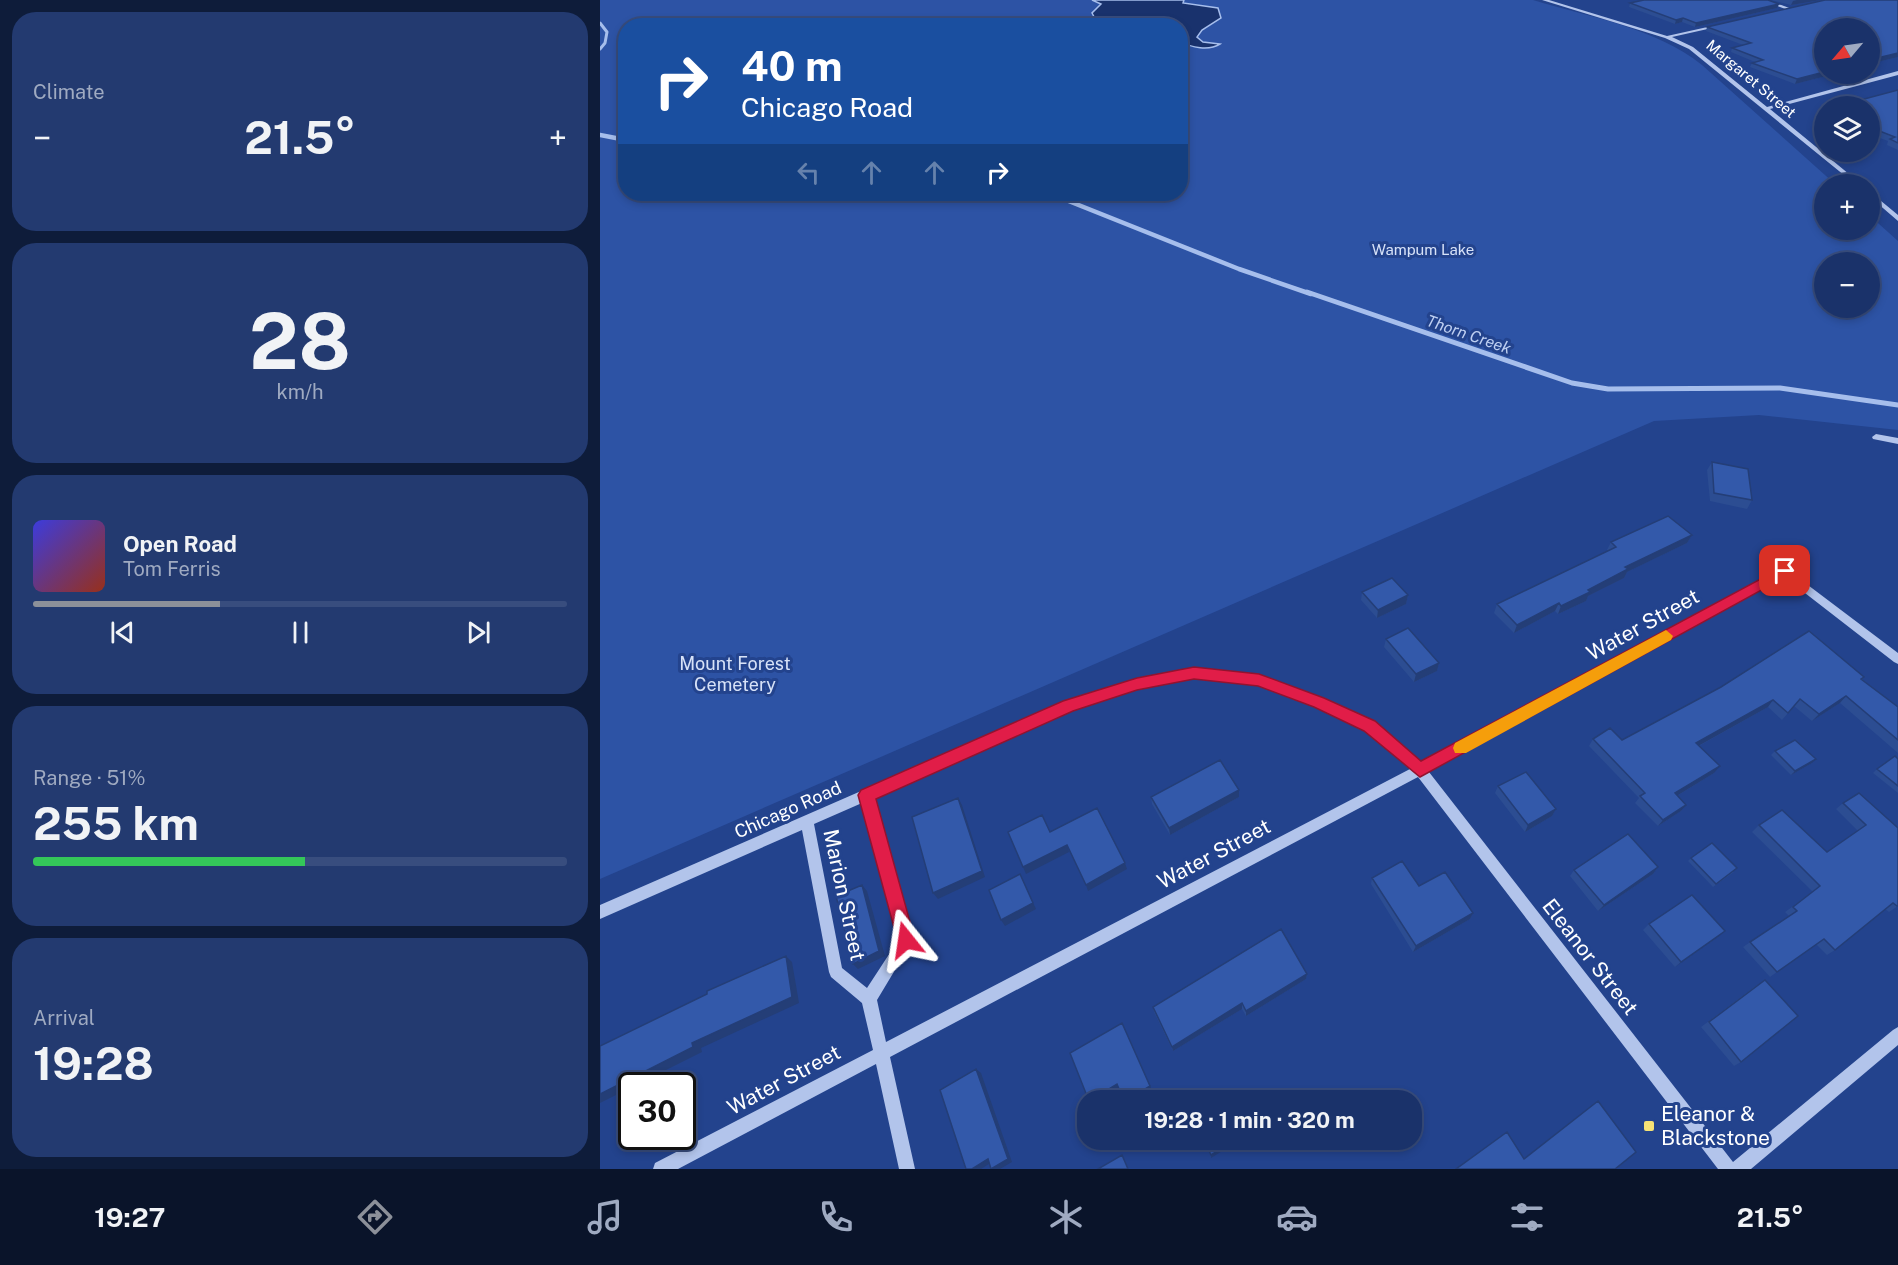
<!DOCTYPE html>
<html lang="en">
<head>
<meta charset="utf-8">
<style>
	:root { --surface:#1a326a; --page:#233a70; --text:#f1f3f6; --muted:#9faac1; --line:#384d7e; --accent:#8c9099 }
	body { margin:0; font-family:"Public Sans",sans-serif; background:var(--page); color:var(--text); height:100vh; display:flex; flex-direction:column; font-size:22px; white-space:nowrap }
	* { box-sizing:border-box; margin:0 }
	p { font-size:20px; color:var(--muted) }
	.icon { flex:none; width:33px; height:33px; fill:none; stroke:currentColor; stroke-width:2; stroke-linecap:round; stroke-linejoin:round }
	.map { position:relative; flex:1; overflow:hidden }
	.side { display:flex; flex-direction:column; gap:12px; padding:12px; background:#0e1c3a; width:600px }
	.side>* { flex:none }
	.banner { position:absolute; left:18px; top:18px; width:570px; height:183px; border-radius:24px; box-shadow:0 3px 9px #0003,0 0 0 2px var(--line); background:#1a4fa0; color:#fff; overflow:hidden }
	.needle { width:39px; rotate:241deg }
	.fabs { position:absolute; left:1214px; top:18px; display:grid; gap:12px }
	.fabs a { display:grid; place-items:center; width:66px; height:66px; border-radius:50%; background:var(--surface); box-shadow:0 3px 9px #0003,0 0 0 2px var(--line); font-size:30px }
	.speed { position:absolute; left:18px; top:1072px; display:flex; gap:12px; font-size:30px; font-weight:700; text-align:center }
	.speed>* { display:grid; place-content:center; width:78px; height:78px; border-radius:50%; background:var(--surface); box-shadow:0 3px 9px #0003,0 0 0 2px var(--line); line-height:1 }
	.speed .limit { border:3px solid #111; border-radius:9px; background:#fff; color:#111 }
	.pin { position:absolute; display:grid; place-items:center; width:51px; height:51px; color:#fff; margin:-26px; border-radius:12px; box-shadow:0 3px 9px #0006 }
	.me { position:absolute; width:66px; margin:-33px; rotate:345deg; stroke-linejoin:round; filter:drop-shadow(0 0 4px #0008) }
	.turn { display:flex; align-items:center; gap:21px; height:126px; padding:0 24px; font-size:27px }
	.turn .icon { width:78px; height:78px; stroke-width:2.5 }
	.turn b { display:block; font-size:42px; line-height:51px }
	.lanes { display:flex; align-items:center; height:57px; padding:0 24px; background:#0003; justify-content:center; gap:30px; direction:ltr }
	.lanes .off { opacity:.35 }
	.big { font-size:45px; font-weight:700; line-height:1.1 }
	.side .tile { flex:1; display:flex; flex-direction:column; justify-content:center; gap:9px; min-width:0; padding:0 21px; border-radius:24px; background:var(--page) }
	.side .dial { align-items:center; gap:0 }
	.dial b { font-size:78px; line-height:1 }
	.song { display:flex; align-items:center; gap:18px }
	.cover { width:72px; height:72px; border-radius:9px; background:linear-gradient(135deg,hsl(240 70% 55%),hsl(10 70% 35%)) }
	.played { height:6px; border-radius:3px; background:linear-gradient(90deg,var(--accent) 35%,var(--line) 35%) }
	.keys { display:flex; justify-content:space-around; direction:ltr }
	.heat { display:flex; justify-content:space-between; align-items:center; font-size:33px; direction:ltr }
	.charge { height:9px; border-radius:4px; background:linear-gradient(90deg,#34c759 51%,var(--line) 0) }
	.trip { position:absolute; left:477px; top:1090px; width:345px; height:60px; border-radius:24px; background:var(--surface); box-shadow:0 3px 9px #0003,0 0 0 2px var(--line); font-weight:700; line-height:60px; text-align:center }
	.menu { display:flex; height:96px; justify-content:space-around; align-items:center; background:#0a142a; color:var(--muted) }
	.menu .icon { width:42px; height:42px }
	.menu .active { color:var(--accent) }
	.menu b { font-size:27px; color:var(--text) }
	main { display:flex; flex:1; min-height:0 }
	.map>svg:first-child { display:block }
</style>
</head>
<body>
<main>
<section class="side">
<div class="tile"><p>Climate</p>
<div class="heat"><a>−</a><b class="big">21.5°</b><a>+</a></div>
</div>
<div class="tile dial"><b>28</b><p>km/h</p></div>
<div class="tile">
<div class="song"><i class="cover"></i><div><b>Open Road</b><p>Tom Ferris</p></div></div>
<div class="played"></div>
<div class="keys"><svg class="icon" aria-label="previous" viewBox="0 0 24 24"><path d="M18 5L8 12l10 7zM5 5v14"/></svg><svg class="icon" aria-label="pause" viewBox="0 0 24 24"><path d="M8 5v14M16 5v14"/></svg><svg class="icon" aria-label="next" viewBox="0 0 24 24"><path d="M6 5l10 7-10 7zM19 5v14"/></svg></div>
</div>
<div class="tile"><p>Range · 51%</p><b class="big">255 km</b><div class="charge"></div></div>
<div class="tile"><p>Arrival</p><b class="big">19:28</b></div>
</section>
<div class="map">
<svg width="1298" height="1169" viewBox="0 0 1298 1169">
	<rect width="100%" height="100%" fill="#23438d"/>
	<path fill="#2d53a5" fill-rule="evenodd" d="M0 0H933C990 17 1056 28 1102 65L1235 184H1224V230H1269V215L1298 241V430L1159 415 1054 421 0 879ZM26 26H580V194H26ZM1224 262H1269V308H1224Z"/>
	<path fill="#19326d" stroke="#a6beec" stroke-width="1.5" d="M492 0H584L583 3 618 8 621 18 602 30 597 37 603 42 620 44C609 51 591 48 581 41L580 26 498 24 492 13 501 4Z"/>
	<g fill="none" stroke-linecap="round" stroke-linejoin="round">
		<path stroke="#a6beec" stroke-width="3" d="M0 23 7 32 5 43 0 49"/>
		<path stroke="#a6beec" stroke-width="4.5" d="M0 135 26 140
			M451 194 639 269 711 294"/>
		<path stroke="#a6beec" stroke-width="5" d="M707 292 972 383 1008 389 1180 388 1298 405"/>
		<path fill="#b2c4eb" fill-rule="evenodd" d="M942 0H949L1067 36 1121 24V26L1072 37 1093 47 1167 107 1298 71V75L1170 109 1261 184H1255L1089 49 1065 38Z
			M1162 0H1168L1192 9 1188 10Z
			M1269 191 1298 215V221L1269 196Z
			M1276 434 1298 438V444L1273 439 1272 437Z
			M1184 567 1298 653V664L1294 662 1183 576 829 772 1133 1162 1293 1030 1298 1027V1045L1151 1169H1118L818 777 290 1057 315 1169H299L276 1064 78 1169H53L55 1163 273 1050 262 1003 231 977 229 972 202 830 0 919V905L465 702 537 679 594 668 659 675 723 698 774 722 821 763ZM594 678 659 685 715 706 766 730 810 769 286 1042 277 1000 313 940 273 798 472 710 537 689ZM262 803 299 939 267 988 242 968 214 824Z"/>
	</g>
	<path fill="#2c4d92" d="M1171 0H1221L1191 5Z
		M1225 0H1298V57L1269 64V28H1224V74H1234L1195 84 1150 67 1152 63 1155 62 1131 52 1132 48 1143 45 1106 31 1107 27Z
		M1030 3 1179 4 1177 8 1095 27 1082 22 1075 24 1029 7Z
		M1298 90V150L1287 145 1288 141 1269 134V106Z
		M1112 462 1152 500 1147 509 1110 501 1107 470Z
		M1092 535 1087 543 1027 572 1024 578 988 596 986 601 958 614 955 611 914 633 894 613 897 604 1008 551 1007 550 1011 542Z
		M762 592 808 595 806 604 777 618 761 600Z
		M786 639 839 663 837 671 814 682 784 647Z
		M1262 679 1298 707V753L1240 703 1212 721 1194 706 1182 720 1168 707 1099 746 1114 773 1077 796 1086 805 1081 811 1058 826 1035 803 1039 798 989 746 993 739 1022 740 1121 687Z
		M1175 751 1212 763 1191 775 1171 755Z
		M1298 759V793L1273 773 1277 769Z
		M898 786 956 809 952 816 925 832 895 793Z
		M639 790V797L570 835 552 804 551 797Z
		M1259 793 1298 906 1289 912 1285 909 1235 950 1227 955 1216 944 1170 977 1143 947 1189 916 1185 912 1213 892 1152 832 1159 825 1227 852 1258 831 1236 809 1243 803Z
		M1091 858 1134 872 1113 887 1088 861Z
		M1058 867 1053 874 998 911 970 876 974 870Z
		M772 878 819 886 873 913 870 919 813 952 771 884Z
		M1049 924 1118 937 1075 967 1043 930Z
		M707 974 706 979 646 1016 642 1009 573 1051 554 1012 553 1007Z
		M1157 985 1141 1062 1134 1066 1101 1027Z"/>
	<path fill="#243e77" d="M1197 0H1221L1191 5 1193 1Z
		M1179 4 1177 8 1095 27 1096 23Z
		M1083 18 1082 22 1075 24 1076 20Z
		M1298 53V57L1269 64V60Z
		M1224 72V74H1234L1195 84 1197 79Z
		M1092 535 1087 543 1027 572 1024 578 988 596 986 601 958 614 961 606 1025 567Z
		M808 595 806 604 777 618 778 610Z
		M959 603 955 611 914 633 917 625Z
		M839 663 837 671 814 682 816 674Z
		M1246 696 1240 703 1212 721 1219 714Z
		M1173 700 1168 707 1091 750 1096 743Z
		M1216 759 1212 763 1191 775 1195 771Z
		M1120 766 1114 773 1070 800 1075 793Z
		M639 790V797L570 835 569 828Z
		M358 798 362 805 385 877 338 899 333 893Z
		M1086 805 1081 811 1058 826 1063 820Z
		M956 809 952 816 925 832 928 825Z
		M467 845 469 852 426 874 423 867Z
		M525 863 527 869 488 891 486 885Z
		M1058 867 1053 874 998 911 1004 905Z
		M423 881 436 909 405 926 401 920Z
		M262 885 267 891 285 956 258 969 253 964Z
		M873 913 870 919 813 952 816 946Z
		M1125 931 1118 937 1075 967 1081 962Z
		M186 956 192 962 199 1003 101 1048 102 1052 34 1086H32V1087L0 1103V1094L92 1043Z
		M707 974 706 979 646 1016V1011Z
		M642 1003V1009L573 1051 572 1047Z
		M376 1069 381 1073 412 1162 400 1169H391Z
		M517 1084 519 1088 499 1101H490Z
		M550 1086 552 1090 535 1101H526Z
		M635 1140H640L611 1158V1155Z
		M388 1159 392 1162 381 1169H372Z"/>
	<path fill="#3359aa" stroke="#243e77" stroke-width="1.5" d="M1044 0H1168L1179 4 1096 23 1083 18 1076 20 1030 3Z
		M1225 0H1298V53L1269 60V28H1224V72L1197 79 1152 63 1163 60 1132 48 1151 43 1107 27Z
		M1298 90V143L1290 139 1295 137 1269 127V106H1238Z
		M1112 462 1148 469 1152 500 1114 493Z
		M1068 516 1092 535 1025 567 1028 569 988 590 990 592 961 606 959 603 917 625 897 604 1016 547 1011 542Z
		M792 578 808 595 778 610 762 592Z
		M808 628 839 663 816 674 786 639Z
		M1209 631 1264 677 1261 679 1298 707V740L1246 696 1219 714 1200 699 1188 713 1173 700 1096 743 1120 766 1075 793 1086 805 1063 820 1040 796 1045 793 993 739 1010 728 1022 740 1121 687Z
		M1195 740 1216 759 1195 771 1175 751Z
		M1295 756 1298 759V786L1277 769Z
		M620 760 639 790 569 828 551 797Z
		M926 772 956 809 928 825 898 786Z
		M1259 793 1298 828V906H1297L1293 903 1235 950 1224 939 1177 972 1150 942 1197 911 1193 907 1220 886 1159 825 1182 810 1227 852 1266 825 1243 803Z
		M358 798 382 871 333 893 312 817Z
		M497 808 525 863 486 885 467 845 423 867 408 832 442 815 450 832Z
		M1028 834 1058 867 1004 905 974 870Z
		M1112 843 1137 868 1116 884 1091 858Z
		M802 861 819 886 845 872 873 913 816 946 772 878Z
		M420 874 433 903 401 920 389 890Z
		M262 885 279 951 253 964 236 896Z
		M1092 895 1125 931 1081 962 1049 924Z
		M681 929 707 974 646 1011 642 1003 572 1047 553 1007Z
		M186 956 192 997 92 1043 93 1047 0 1094V1046L107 994V991Z
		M1165 980 1198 1016 1141 1062 1109 1022Z
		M522 1023 550 1086 526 1101H524L517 1084 489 1101 470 1053Z
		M376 1069 408 1159 391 1169 388 1159 372 1169H366L340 1090Z
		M621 1091 625 1101H604Z
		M998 1101 1036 1152 1015 1169H856L907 1132 924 1159Z
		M604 1140H635L611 1155Z
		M522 1155 528 1169H498Z"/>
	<path fill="#e11d48" stroke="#92132f" stroke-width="1.5" d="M1185 566 1191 571 1189 575 820 777 764 731 714 707 658 686 594 679 537 690 473 711 276 799 315 940 312 946 306 949 299 946 258 795 261 790 463 701 537 678 594 667 659 674 724 698 775 721 821 761Z"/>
	<path fill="#f59e0b" d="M1066 630 1073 636 1071 640 866 753H855L853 748 855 743Z"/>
	<rect fill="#f6e275" stroke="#23438d" stroke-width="2" x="1043" y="1120" width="12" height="12" rx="3"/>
	<g text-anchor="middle" stroke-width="6" stroke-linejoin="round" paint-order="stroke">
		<g font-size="15" fill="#fff" stroke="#23438d">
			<text transform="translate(1151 79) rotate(40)" y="5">Margaret Street</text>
		</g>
		<g font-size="15" fill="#d7e2f8" stroke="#23438d">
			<text x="823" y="255">Wampum Lake</text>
		</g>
		<g font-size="16" font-style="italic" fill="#becff2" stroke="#23438d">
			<text transform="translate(869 334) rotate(19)" y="6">Thorn Creek</text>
		</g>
		<g font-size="18" fill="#d7e2f8" stroke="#23438d">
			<text x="135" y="670">Mount Forest<tspan x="135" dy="21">Cemetery</tspan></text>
		</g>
		<g font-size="18" fill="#fff" stroke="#23438d">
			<text transform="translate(188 810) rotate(-24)" y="6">Chicago Road</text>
		</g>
		<g font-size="21" fill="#fff" stroke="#23438d">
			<text transform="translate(1043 625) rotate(-29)" y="7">Water Street</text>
			<text transform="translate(614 854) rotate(-28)" y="7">Water Street</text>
			<text transform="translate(244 895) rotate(78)" y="7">Marion Street</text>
			<text transform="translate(990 957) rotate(52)" y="7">Eleanor Street</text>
			<text transform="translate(184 1080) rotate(-28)" y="7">Water Street</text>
		</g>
		<g font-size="21" fill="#fff" stroke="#23438d" text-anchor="start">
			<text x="1061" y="1121">Eleanor &amp;<tspan x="1061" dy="24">Blackstone</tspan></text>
		</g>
	</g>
</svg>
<div class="fabs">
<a><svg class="needle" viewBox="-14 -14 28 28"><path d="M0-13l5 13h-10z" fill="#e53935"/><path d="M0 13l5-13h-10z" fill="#9faac1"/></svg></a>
<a><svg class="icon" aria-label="layers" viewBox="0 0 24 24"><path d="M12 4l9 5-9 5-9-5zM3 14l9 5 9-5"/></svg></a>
<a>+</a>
<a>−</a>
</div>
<div class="speed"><div class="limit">30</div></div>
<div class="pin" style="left:1185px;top:571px;background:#d93025"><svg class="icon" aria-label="arrive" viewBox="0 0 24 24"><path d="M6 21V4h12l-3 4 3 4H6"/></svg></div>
<svg class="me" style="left:306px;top:940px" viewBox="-20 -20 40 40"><path d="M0-17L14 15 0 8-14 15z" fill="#e11d48" stroke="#fff" stroke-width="4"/></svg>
<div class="trip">19:28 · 1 min · 320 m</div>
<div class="banner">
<div class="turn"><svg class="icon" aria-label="right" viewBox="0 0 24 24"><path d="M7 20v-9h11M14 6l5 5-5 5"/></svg><div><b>40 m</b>Chicago Road</div></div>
<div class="lanes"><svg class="icon off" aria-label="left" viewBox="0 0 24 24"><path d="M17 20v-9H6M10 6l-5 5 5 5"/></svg><svg class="icon off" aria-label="ahead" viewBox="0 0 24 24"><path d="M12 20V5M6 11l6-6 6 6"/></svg><svg class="icon off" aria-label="ahead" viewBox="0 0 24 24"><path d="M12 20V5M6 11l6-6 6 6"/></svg><svg class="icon" aria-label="right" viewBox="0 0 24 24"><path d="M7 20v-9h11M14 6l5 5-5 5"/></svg></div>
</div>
</div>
</main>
<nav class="menu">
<b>19:27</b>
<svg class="icon active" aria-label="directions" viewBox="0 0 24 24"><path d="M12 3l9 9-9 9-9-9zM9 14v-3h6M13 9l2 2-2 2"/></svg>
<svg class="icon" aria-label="music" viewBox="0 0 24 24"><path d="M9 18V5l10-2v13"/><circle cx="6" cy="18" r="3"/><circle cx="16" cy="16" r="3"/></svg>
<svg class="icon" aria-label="phone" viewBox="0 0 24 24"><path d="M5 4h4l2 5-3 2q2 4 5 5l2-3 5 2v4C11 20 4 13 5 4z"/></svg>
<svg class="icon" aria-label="climate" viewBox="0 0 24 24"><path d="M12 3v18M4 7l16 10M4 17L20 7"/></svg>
<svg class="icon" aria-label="car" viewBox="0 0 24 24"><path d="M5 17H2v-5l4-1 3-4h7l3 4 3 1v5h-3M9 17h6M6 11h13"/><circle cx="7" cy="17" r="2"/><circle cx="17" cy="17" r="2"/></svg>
<svg class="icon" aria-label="filters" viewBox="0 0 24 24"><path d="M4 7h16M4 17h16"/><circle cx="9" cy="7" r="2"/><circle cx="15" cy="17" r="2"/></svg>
<b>21.5°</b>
</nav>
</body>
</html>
